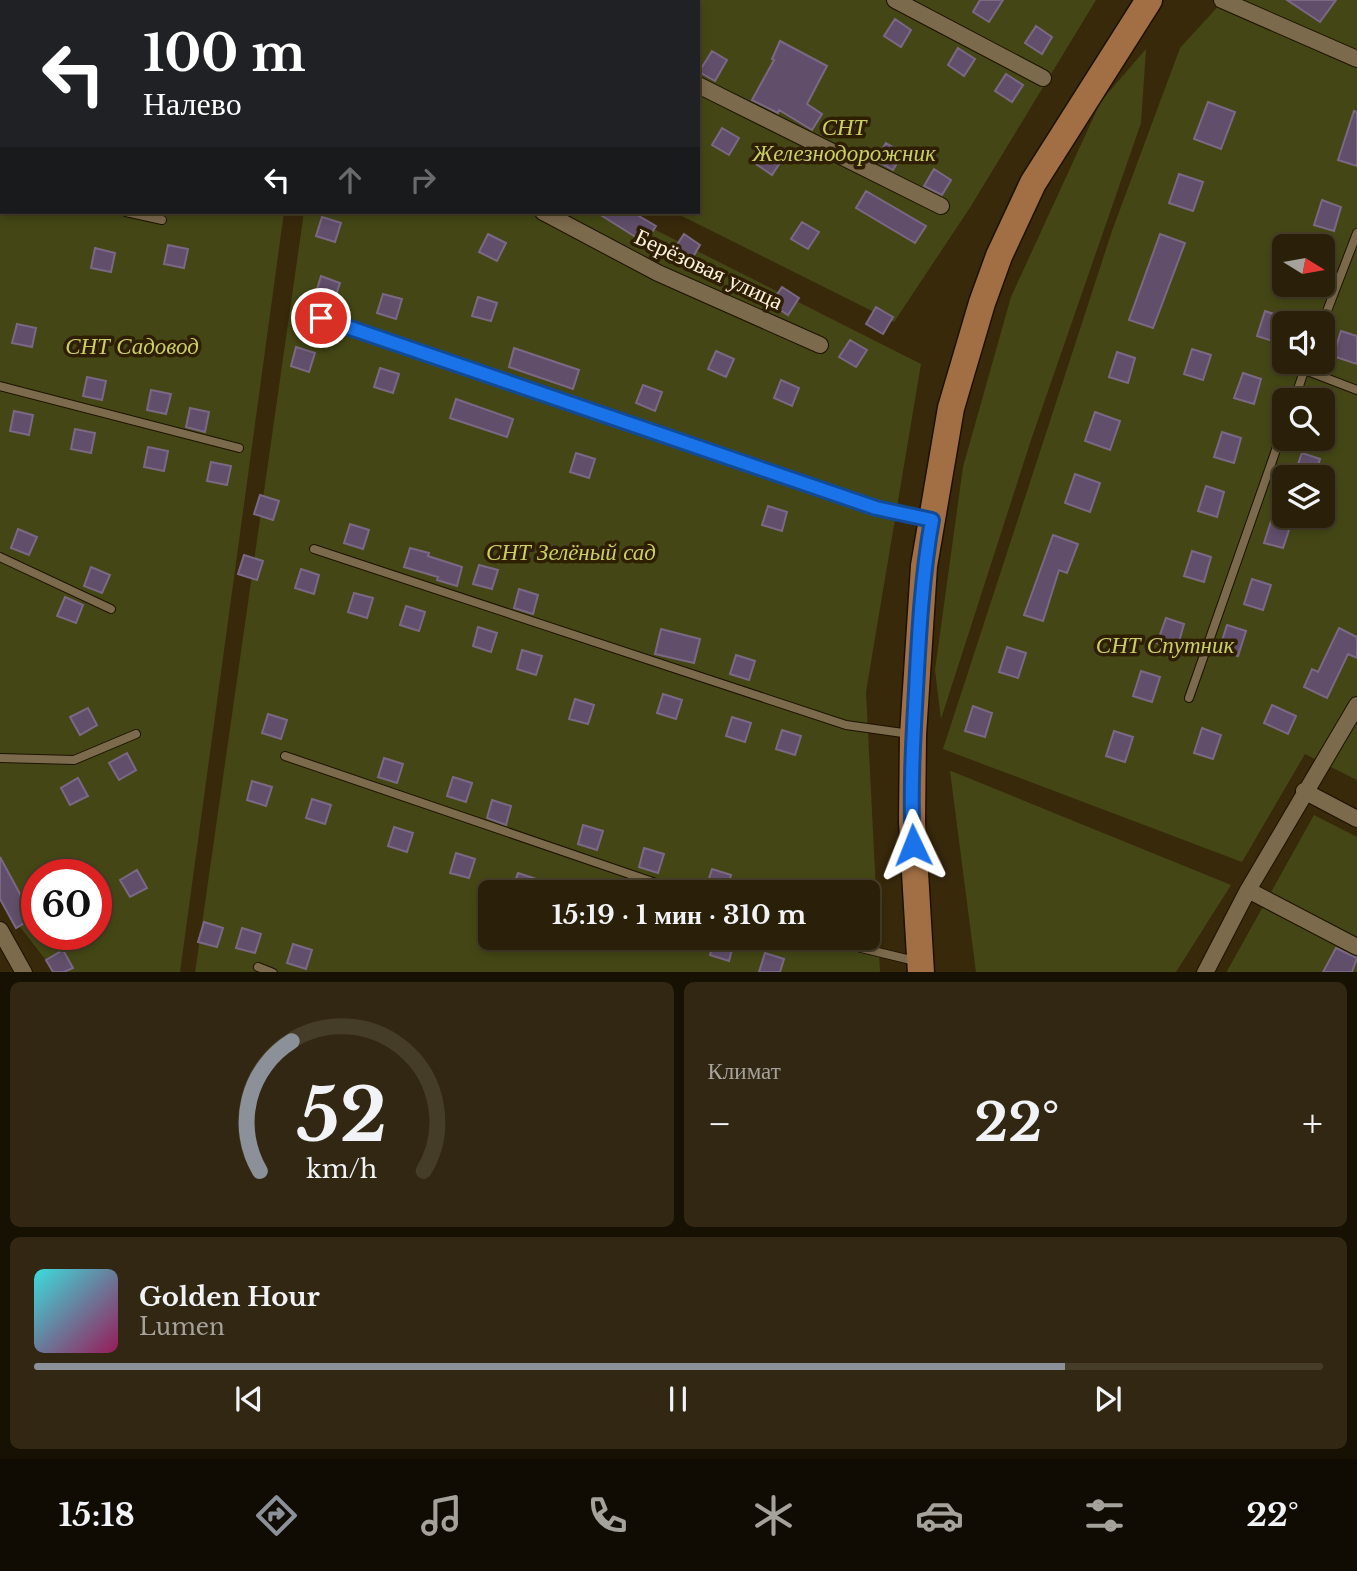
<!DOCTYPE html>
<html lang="ru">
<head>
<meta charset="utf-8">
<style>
	:root { --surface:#2a1f08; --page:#322712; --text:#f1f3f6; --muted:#a5a29c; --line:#463d29; --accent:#8c9099 }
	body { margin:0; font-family:"Libre Baskerville",serif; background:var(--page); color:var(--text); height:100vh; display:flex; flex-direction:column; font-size:26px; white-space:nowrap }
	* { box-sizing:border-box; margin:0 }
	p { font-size:23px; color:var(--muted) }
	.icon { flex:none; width:38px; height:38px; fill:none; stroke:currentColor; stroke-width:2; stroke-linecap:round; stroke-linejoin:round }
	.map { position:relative; height:972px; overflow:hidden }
	.panel { display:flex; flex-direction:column; gap:10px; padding:10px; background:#171104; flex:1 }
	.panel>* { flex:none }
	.guide { position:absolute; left:0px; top:0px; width:700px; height:214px; box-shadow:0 4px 10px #0003,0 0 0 2px var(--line); background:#202124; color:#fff; overflow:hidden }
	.needle { width:46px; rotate:101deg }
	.buttons { position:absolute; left:1272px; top:234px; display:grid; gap:14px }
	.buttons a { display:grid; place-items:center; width:63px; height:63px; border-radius:10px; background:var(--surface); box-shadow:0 4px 10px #0003,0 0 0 2px var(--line); font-size:35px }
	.speed { position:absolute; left:21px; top:859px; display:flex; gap:14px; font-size:35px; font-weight:700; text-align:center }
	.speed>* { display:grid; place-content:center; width:91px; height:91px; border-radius:50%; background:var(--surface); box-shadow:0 4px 10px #0003,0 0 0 2px var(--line); line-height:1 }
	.speed .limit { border:10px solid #d22; background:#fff; color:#111 }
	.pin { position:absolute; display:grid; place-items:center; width:60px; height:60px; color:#fff; margin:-30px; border:4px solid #fff; border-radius:50%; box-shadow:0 2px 7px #0007 }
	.me { position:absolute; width:77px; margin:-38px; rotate:358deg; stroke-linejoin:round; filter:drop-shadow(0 0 5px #0008) }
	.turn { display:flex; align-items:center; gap:24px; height:147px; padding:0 28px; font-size:32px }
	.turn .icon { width:91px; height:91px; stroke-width:2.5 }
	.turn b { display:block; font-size:49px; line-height:60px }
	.lanes { display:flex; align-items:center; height:66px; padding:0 28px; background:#0003; justify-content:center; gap:35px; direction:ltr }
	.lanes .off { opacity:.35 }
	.big { font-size:52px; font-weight:800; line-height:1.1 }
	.panel .tile { flex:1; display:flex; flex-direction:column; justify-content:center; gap:10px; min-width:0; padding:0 24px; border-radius:10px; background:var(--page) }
	.panel .dial { align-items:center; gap:0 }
	.dial svg { height:182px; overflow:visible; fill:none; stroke:var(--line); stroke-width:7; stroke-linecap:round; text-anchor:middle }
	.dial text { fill:var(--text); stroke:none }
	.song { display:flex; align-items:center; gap:21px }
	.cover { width:84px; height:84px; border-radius:10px; background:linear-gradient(135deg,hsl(180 70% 55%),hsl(330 70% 35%)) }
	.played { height:7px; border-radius:4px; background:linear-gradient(90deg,var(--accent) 80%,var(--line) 80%) }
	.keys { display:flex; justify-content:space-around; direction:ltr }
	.heat { display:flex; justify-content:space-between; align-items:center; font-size:38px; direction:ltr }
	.panel .tiles { flex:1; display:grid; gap:10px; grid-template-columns:1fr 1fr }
	.tile:last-child { grid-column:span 2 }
	.trip { position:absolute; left:478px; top:880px; width:402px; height:70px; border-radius:10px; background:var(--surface); box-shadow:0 4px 10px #0003,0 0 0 2px var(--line); font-weight:800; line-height:70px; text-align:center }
	.dock { display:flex; height:112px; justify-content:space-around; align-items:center; background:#110c03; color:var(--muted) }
	.dock .icon { width:49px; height:49px }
	.dock .on { color:var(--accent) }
	.dock b { font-size:32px; color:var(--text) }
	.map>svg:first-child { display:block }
</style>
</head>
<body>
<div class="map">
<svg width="1357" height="973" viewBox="0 0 1357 973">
	<rect width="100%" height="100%" fill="#38290b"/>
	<path fill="#444715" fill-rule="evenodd" d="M0 0H569L2 2V117Z
		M588 0H1096L971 206 894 322 674 212H698V2H587Z
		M1224 0H1357V780L1305 754 1242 862 943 749 1112 231 1180 48ZM1284 247H1323V285H1284ZM1284 324H1323V362H1284ZM1284 401H1323V439H1284ZM1284 478H1323V516H1284Z
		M1146 49 1141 123 1031 440 941 719 935 670 963 467 1011 297 1101 101Z
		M0 133 2 212H284L180 972H55L0 901ZM37 875H96V934H37Z
		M304 212H620L921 364 866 692 880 972 195 973ZM490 892H868V938H490Z
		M950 771H951L1231 885 1176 972H976Z
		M1314 815 1357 837V972L1226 973Z"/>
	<path fill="#604e6a" stroke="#7b6885" stroke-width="2" d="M980 0H1003L989 22 973 12Z
		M1287 0H1336L1320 22Z
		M895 19 911 30 901 47 884 36Z
		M1036 26 1052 37 1042 54 1025 43Z
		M780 41 827 66 807 104 822 114 812 130 779 110 778 113 752 100 774 60 772 59Z
		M958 48 975 59 964 76 948 65Z
		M712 51 727 60 715 81 699 72Z
		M1006 74 1023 85 1012 102 995 91Z
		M1208 102 1235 112 1221 149 1194 139Z
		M1354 111 1357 112V166L1338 160Z
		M722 128 739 138 729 155 712 145Z
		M886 143 903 153 893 170 875 160Z
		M766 148 783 158 772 175 756 164Z
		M934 169 951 180 942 195 924 186Z
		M1179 174 1203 182 1193 211 1169 203Z
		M866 191 926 226 915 243 856 208Z
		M1322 200 1341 207 1334 231 1314 225Z
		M596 212H632L656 226 645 243Z
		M322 217 341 223 335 242 316 236Z
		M802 222 819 232 808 249 791 239Z
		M488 234 506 243 497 261 479 252Z
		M684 234 700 245 690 262 673 251Z
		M1160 234 1185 243 1153 328 1129 320Z
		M168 245 188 249 184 268 164 264Z
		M95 248 115 253 111 272 91 268Z
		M321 276 340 283 334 301 315 296Z
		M782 287 799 298 788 315 771 304Z
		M383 294 402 299 396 319 377 313Z
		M478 297 497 303 491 321 472 316Z
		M876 307 893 317 883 334 866 324Z
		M1265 311 1283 317 1276 342 1257 336Z
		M17 324 36 328 32 347 12 343Z
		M1341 331 1357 336V364L1333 356Z
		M850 340 867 350 856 367 839 357Z
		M296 347 315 353 309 372 291 366Z
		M514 348 579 370 573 389 509 367Z
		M1192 349 1211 355 1203 380 1184 374Z
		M716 351 734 359 726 377 708 369Z
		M1117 352 1135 358 1128 383 1109 377Z
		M380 368 399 374 393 393 374 387Z
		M1243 373 1261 379 1254 404 1234 398Z
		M87 377 106 381 102 400 83 396Z
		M781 380 799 388 792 406 774 398Z
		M643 385 662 392 655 411 636 403Z
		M151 390 171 394 166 414 147 410Z
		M456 399 513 419 507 437 450 418Z
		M190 408 209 412 205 432 186 427Z
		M14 411 33 415 29 435 10 431Z
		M1095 412 1120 421 1110 450 1085 441Z
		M75 429 95 433 91 453 71 449Z
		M1222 432 1241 438 1234 463 1214 457Z
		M148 447 168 451 164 471 144 467Z
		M576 453 595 459 589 478 570 472Z
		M1302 453 1320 459 1314 478H1293Z
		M211 462 231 466 227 485 207 481Z
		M1075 474 1100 483 1090 512 1065 503Z
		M1206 486 1224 492 1217 517 1198 511Z
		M260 495 279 501 273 520 254 514Z
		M768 506 787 512 782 531 762 525Z
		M1272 518 1291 524 1283 548 1264 543Z
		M350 524 369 530 363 549 344 543Z
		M18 529 37 537 29 555 11 548Z
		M1053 535 1078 544 1067 573 1059 570 1043 621 1024 615Z
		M410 548 429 553 428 556 462 567 457 586 437 580 438 577 404 567Z
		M1192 551 1211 557 1204 582 1184 576Z
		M244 555 263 561 257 580 238 574Z
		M479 565 498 570 492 589 473 584Z
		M91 567 110 575 102 593 84 586Z
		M301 569 319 575 314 594 295 588Z
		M1252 579 1271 585 1263 610 1244 604Z
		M519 589 538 595 533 614 514 608Z
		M354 593 373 598 367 618 348 612Z
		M65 597 83 605 76 623 57 616Z
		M406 606 425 612 419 631 400 625Z
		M1166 618 1184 624 1177 649 1157 643Z
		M1227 625 1246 631 1238 656 1219 650Z
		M478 627 497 633 491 652 473 646Z
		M1339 628 1357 637V658L1348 654 1327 698 1304 687 1312 669 1318 672Z
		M661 629 700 639 694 663 655 654Z
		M1007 647 1026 653 1018 678 999 672Z
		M522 650 542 656 536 675 517 669Z
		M736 655 755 661 749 680 730 674Z
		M1141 671 1160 677 1152 702 1133 696Z
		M663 694 682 700 676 719 657 713Z
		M575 699 594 705 588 724 569 719Z
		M1272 705 1296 716 1288 734 1264 723Z
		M973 706 992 713 985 737 965 731Z
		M88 708 97 725 80 735 70 717Z
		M268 714 287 720 281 739 262 733Z
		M732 717 751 723 745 742 726 736Z
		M1202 728 1221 735 1213 759 1194 753Z
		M782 730 801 736 795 755 776 749Z
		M1114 731 1133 737 1125 762 1106 756Z
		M127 753 136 770 119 780 109 763Z
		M384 758 403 764 397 783 378 777Z
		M453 777 472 783 466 802 447 796Z
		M78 778 88 796 70 805 61 788Z
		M252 781 272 787 266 806 247 800Z
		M312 799 331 805 325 824 306 818Z
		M492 800 511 806 506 825 487 818Z
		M583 825 603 831 597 850 578 844Z
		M394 827 413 833 407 852 388 846Z
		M644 848 664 854 658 873 639 867Z
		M456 853 475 859 469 878 450 873Z
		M0 857 33 918 16 928 0 899Z
		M712 869 731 875 726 892 706 888Z
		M137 870 147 888 130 897 120 880Z
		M518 873 536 879 532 892H511Z
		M204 922 223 928 217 947 198 942Z
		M242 928 261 934 255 953 236 948Z
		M715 938 734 942 729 961 710 955Z
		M293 944 312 950 306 969 287 963Z
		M1336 948 1357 958 1352 972H1323Z
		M63 950 73 968 64 972H53L46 960Z
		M765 953 784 959 780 972H759Z"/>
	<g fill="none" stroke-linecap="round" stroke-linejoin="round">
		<g stroke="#1d1200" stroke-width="10">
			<path id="service" d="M126 212 162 220
				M321 318 876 508 929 519
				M1322 324 1357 233
				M1305 370 1357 390
				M0 386 239 448
				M1294 401 1307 362
				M314 549 846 725 910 734
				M0 557 111 609
				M1189 698 1284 427
				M285 756 682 892
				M0 758 74 760 136 734
				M820 938 915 961
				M258 967 273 973"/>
		</g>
		<g stroke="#1d1200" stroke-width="18">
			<path id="minor" d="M895 0 1043 78
				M1222 0 1357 59
				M14 2 15 0
				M262 2 263 0
				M608 2 609 0
				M0 22 2 20
				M698 85 941 206
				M0 184 2 185
				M543 212 658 273 820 345
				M1304 791 1357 819
				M1248 890 1357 947
				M0 930 24 973
				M1205 973 1248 890 1357 705"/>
		</g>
		<g stroke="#1d1200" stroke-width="29">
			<path id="primary" d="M921 973 912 822 913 735 924 566 951 408 982 303 999 256 1033 183 1149 0"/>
		</g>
		<use href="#service" stroke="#7c6a4c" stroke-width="8"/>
		<use href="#minor" stroke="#7c6a4c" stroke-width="16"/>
		<use href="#primary" stroke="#a26f45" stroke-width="26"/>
	</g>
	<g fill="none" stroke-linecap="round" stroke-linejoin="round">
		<g stroke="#114b97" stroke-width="18">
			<path id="route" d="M321 318 876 508 932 520C922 576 919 633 916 690 913 742 910 794 913 845"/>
		</g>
		<use href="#route" stroke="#1a73e8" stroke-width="12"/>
	</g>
	<g text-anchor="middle" stroke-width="7" stroke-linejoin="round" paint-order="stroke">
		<g font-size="23" font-style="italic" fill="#c9cf63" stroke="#2e1f02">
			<text x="844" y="135">СНТ<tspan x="844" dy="26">Железнодорожник</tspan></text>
			<text x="132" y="354">СНТ Садовод</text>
			<text x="571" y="560">СНТ Зелёный сад</text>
			<text x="1165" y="653">СНТ Спутник</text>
		</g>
		<g font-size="23" fill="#fbf1df" stroke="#2e1f02">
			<text transform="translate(709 269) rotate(25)" y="8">Берёзовая улица</text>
		</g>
	</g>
</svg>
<div class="buttons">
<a><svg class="needle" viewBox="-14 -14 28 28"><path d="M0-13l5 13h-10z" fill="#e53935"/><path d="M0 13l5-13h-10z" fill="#a5a29c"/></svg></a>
<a><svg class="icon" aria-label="sound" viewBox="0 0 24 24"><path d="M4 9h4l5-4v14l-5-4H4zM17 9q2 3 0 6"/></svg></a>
<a><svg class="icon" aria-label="search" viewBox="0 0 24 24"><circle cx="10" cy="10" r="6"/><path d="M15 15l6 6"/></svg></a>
<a><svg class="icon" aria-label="layers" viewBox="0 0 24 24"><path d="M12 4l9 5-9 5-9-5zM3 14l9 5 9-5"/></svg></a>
</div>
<div class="speed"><div class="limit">60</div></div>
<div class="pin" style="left:321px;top:318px;background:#d93025"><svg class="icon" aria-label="arrive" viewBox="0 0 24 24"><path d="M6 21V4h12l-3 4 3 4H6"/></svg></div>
<svg class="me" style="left:913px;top:845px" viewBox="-20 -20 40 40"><path d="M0-17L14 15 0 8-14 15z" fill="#1a73e8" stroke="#fff" stroke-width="4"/></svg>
<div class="trip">15:19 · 1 мин · 310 m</div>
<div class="guide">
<div class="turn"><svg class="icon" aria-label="left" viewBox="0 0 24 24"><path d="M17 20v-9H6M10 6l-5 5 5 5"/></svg><div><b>100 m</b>Налево</div></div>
<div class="lanes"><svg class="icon" aria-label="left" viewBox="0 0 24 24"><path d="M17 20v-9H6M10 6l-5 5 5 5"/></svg><svg class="icon off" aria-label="ahead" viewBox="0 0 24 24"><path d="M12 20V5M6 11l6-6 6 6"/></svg><svg class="icon off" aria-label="right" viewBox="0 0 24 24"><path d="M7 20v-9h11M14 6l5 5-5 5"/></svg></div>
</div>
</div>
<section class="panel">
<div class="tiles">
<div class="tile dial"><svg viewBox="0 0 100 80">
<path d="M14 69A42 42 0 1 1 86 69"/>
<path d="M14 69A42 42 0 0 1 28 12" stroke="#8c9099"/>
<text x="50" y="56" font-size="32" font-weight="700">52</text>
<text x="50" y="72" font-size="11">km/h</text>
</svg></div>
<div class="tile"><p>Климат</p>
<div class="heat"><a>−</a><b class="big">22°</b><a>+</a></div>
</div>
<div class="tile">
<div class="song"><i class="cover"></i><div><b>Golden Hour</b><p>Lumen</p></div></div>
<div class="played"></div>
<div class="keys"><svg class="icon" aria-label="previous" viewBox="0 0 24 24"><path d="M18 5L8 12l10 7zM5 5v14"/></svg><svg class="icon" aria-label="pause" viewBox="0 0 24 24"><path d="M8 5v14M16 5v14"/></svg><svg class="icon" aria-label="next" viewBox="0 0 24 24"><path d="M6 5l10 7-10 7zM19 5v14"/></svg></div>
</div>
</div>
</section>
<nav class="dock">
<b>15:18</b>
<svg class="icon on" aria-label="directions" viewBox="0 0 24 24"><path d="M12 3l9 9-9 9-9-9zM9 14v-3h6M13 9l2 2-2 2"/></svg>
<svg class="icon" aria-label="music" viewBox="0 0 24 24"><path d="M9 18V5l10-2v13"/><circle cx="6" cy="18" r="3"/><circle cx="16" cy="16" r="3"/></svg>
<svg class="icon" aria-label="phone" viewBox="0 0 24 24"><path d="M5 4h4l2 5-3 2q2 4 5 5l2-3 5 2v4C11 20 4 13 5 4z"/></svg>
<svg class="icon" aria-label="climate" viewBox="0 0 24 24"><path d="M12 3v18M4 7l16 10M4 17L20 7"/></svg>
<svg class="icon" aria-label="car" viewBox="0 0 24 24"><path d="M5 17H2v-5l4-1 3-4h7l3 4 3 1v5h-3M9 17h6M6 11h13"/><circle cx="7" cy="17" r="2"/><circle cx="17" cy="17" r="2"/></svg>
<svg class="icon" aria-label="filters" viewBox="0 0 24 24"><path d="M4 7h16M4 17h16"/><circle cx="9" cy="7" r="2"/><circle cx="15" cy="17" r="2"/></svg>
<b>22°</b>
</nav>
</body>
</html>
